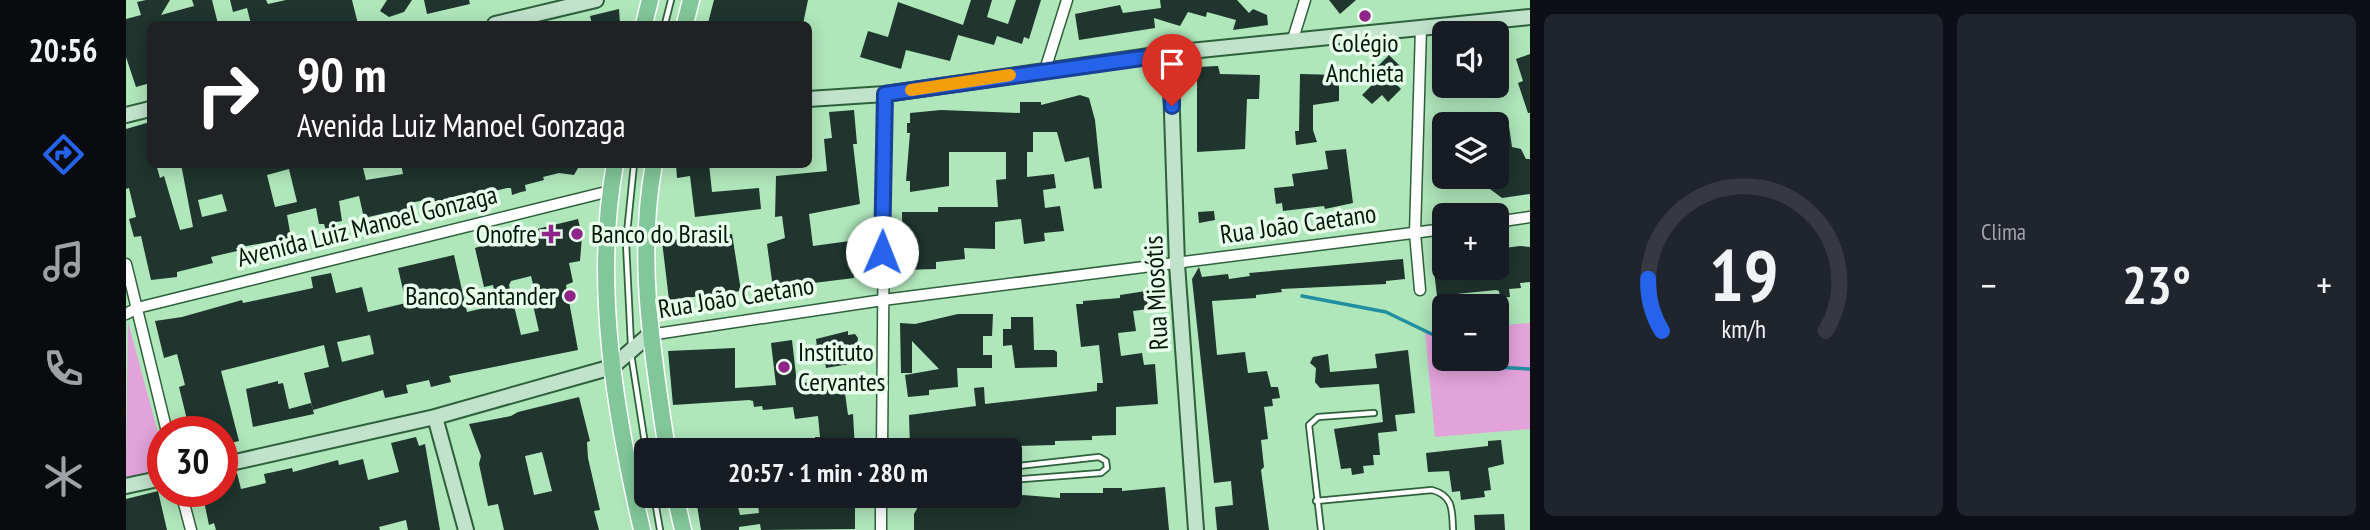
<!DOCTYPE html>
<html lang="pt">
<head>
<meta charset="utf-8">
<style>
	:root { --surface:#171b24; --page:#20242c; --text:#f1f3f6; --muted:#9ea1a6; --line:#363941; --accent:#2563eb }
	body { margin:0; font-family:"PT Sans Narrow",sans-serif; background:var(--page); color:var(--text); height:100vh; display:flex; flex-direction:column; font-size:26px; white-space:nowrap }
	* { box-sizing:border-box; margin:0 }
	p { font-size:23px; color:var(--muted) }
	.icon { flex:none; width:38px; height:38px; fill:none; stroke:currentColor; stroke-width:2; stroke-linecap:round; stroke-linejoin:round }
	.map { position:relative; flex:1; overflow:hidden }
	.panel { display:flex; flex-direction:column; gap:14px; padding:14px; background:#0d0f14; width:840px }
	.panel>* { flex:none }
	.guide { position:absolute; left:21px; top:21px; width:665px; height:147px; border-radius:10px; box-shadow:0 4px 18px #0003; background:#202124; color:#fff; overflow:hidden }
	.buttons { position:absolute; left:1306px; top:21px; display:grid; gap:14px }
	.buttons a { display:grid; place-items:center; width:77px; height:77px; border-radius:10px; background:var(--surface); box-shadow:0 4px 18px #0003; font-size:35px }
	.speed { position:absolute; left:21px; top:416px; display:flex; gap:14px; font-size:35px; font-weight:700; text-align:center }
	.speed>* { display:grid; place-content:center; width:91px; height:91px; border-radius:50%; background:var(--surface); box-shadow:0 4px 18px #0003; line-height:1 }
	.speed .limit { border:10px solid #d22; background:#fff; color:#111 }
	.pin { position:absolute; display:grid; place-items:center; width:60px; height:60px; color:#fff; margin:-72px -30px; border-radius:50% 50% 50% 0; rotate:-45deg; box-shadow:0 0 7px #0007 }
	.pin .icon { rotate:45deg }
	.me { position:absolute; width:77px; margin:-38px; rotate:1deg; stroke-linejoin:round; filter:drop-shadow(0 0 5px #0008) }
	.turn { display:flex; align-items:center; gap:24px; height:147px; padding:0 35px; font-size:32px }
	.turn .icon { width:91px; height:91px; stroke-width:2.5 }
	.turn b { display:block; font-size:49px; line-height:60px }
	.big { font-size:52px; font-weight:700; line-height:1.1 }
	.panel .card { flex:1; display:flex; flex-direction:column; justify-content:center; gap:10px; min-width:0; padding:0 24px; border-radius:10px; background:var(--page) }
	.panel .dial { align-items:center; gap:0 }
	.dial svg { height:182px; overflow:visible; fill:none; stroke:var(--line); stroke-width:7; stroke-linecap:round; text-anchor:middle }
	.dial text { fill:var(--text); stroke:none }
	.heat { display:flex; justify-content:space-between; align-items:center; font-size:38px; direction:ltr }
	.panel .tiles { flex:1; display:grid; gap:14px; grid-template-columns:repeat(2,1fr) }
	.trip { position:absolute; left:508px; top:438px; width:388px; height:70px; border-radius:10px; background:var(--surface); box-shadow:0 4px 18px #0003; font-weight:700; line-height:70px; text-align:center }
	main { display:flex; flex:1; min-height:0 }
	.tabs { display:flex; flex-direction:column; width:126px; justify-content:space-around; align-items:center; background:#090b0e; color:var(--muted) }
	.tabs .icon { width:49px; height:49px }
	.tabs .on { color:var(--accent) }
	.tabs b { font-size:32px; color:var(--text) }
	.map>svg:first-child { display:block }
</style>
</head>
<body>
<main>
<nav class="tabs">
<b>20:56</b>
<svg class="icon on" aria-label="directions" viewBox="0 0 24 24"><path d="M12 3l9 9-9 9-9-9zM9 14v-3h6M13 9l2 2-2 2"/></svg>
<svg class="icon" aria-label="music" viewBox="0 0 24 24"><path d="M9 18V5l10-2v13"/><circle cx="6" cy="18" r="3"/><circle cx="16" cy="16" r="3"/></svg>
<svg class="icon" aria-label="phone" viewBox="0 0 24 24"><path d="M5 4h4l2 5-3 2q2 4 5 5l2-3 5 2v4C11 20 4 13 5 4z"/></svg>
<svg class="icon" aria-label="climate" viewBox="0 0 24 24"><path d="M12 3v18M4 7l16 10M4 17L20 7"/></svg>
</nav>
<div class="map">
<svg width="1404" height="530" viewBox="0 0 1404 530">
	<rect width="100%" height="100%" fill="#afe6ba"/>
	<path fill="#e2a3db" d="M2 322 37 451V472L0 481Z
		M1404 323V429L1309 437 1299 332 1318 330V359H1370V326Z"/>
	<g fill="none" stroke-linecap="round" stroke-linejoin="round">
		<path stroke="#218fa0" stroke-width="3.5" d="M1176 296 1260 312 1318 340
			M1354 359 1368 367 1404 369"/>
	</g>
	<path fill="#1f352e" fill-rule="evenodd" d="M20 0H44L35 15 68 6 66 0H86L92 24H24V83L10 87 0 57V19L15 15 11 2Z
		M104 0H140L142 4 160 0H226L232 24H125L121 8 107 12Z
		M261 0H286L278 12 263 17 254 11Z
		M298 0H343L344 4 301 14Z
		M588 0H682L677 24H588L582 23Z
		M845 0H866L861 17 882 24 890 0H915L903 39 898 37 896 44 871 36 868 45 832 35 824 61 780 50 775 69 734 57 742 31 762 37 772 2 837 25Z
		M1034 0H1111L1123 13 1127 9 1141 15 1142 25 1107 30 1110 20 1081 12 1080 17 1062 12 1054 26 1028 18 1029 28 953 40 949 14 994 5 997 13 1035 8Z
		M1203 0H1230L1214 14Z
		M493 9 494 24H466L464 16Z
		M1404 54V113H1402L1392 83 1397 81 1390 59Z
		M1263 55 1276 68 1269 74 1274 78 1269 83 1275 89 1262 102 1256 95 1246 104 1236 95 1248 83 1242 76Z
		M1092 66 1094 74 1134 75 1133 99H1121L1119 149 1071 152V67Z
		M1174 74 1213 75V101L1187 105V130L1191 142 1170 145 1169 131H1173Z
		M954 95 963 98 969 120 976 188 968 189 963 157 939 162 931 132H907V152H901V177L928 174 930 188 917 190 919 208 934 206 938 231 918 233 919 241 898 244 895 219 869 222V249L838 248 839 259 810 262V269L777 270 776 212H812V207H872L870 180 880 179V152H823V186L784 192V181H780L784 133H781V123H784V113L815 110 894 113V102H915V105Z
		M728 110 731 144H727L734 204 683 214 687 246 724 241 728 278 647 288 641 244 659 238 656 216 649 217 650 176 701 171 698 139 706 138 703 112Z
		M24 122V164H30L34 178 38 176 54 230 67 227 55 164H236L240 180 277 174 275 164H452V168L448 175 433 173 417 177 418 180 399 185 400 191 395 192 386 195 385 188H381L310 205 308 198 284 203 286 210 265 215 264 212 238 218 233 196 213 201 216 221 210 222 208 228 200 230 198 224H193L190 208 161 215 165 238 110 248 111 251 85 257 87 263 51 272V277L25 280 15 236 8 237 3 219 10 217 3 188 0 189V129ZM163 169 171 202 149 207 141 175ZM96 194 101 211 76 217 72 200Z
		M1383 126 1386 147 1395 149 1400 159H1404V194L1376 198 1348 177H1370V127Z
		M1220 149 1227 203 1199 209 1198 206 1157 211 1156 203 1150 204 1148 188 1168 186 1166 174 1202 169 1199 151Z
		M550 164H583L586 192 633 188 635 209 569 217 564 176 551 178Z
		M1088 211 1089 220 1073 223 1072 212Z
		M452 219 456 236 454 261 443 263 447 282 440 285 452 350 323 376 325 382 305 387 303 380 280 385 282 393 259 398 257 390 187 410 178 373 203 367 198 345 95 371 113 441 96 445V432H64L53 387 59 385 51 354 38 358 29 321 56 317 116 300 117 303 187 288 185 277 205 273 210 293 236 287 242 312 280 303 272 268 328 255 341 312 371 305 367 285 358 287 349 248 376 240 377 242 396 238 395 233ZM405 276 412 304 407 305 413 331 395 335 383 285 385 281ZM244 335 248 354 216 362 211 342Z
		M606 234 615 291 543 300 536 241Z
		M1394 246 1404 247V282L1394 283 1395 288 1383 289 1384 297 1374 298 1373 291 1370 290 1311 296 1307 263 1318 261V268H1370V249Z
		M1277 259 1279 279 1260 281V284L1155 289 1156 292 1130 295V298L1086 301 1091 355 1119 352 1122 373 1141 371 1145 387H1152L1154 398 1146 399 1147 406 1138 407 1142 439 1135 440 1138 467 1135 470 1143 530H1091L1089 507 1107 505 1105 481 1088 483 1066 279 1073 267 1076 277 1102 274 1103 279 1124 276 1123 273Z
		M1020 291 1022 309 1007 311 1010 331 992 333 995 356 1016 353 1018 365 1029 364 1032 404 990 407V435L966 436V440L929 441V445L892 446V449L784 450 783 415 850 406 848 388 858 387 859 404 971 391V383H977L973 345 955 347 950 304H957V301L994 298V295Z
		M832 314H867L866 336H857V355H866V368H831L832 387 803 390V395L782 397 779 375 813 369 786 341V373H775L774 323 789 324Z
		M885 317H907L908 350H928L931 352V367L889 368 886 345 877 346V329H885Z
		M722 331V335L729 334 732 338 729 357 722 358 723 364 700 368 698 355 692 356 690 339Z
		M666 340 671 384 699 380 707 387 708 394 719 393 722 415 727 414 729 450H689V437H694L692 416 669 419 667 407 637 410 636 406 628 407 627 401 623 400 547 405 542 351 609 348V388L650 385 645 343Z
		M1282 350 1289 413 1269 415 1271 431 1252 433 1254 455H1247L1248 465 1237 466 1238 473 1226 475 1225 468 1215 469 1208 429 1257 422 1253 384 1194 388 1189 382 1190 368 1184 363 1187 357 1202 354 1204 372 1251 368 1249 354Z
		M152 381V384L157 383 163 409 185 403 188 414 127 427 120 389Z
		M453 397 464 441 461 442 462 458 474 510 468 511 473 530H378L372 504 362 506 353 464 355 456 343 424 385 416 392 412ZM416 452 426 491 408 495 399 456Z
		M290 437 293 446 299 444 314 530H282L280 520 253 527 254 530H90L88 523 83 525 76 492H96V476L111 473 115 489 140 483 138 474 166 468 167 472 212 460 213 465 237 459 242 480 273 472 265 443Z
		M1375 440 1378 464 1362 468 1365 490 1358 491 1359 497 1335 500 1334 491 1326 492 1323 471 1302 472 1300 453 1362 446V441Z
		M1039 487 1043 530H788V514L793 505 835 503 851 499 884 500 897 495 934 498V493H977V488H996V491Z
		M32 491 41 530H0V499Z
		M583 495H609L614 515 633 513 631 496 636 495H729V529L635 530 634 524 613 527V530H575L570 499Z
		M1378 514 1379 530H1349L1348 515Z"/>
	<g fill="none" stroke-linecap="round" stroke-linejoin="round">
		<g stroke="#2e613b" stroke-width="8">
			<path id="lane" d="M539 24 545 0
				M505 345 500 243 508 164
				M505 354 520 450
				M884 467 973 457 980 461 981 468 975 473 884 480
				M528 495 534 530
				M1190 501 1306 490C1328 496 1326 511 1327 530
				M1195 530 1183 425 1192 417 1248 413"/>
		</g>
		<g stroke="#2e613b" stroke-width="13">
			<path id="street" d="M1166 42 1179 0
				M919 70 941 0
				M1370 222 1404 217
				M0 264 41 432
				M1294 290 1289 233 1295 28
				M0 314 11 308 484 191
				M523 335 757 300 1318 229
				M756 450 759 94
				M55 492 65 530
				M755 530V495"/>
		</g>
		<g stroke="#2e613b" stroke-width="18">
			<path id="secondary" d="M369 24 470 0
				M1044 53 1051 264 1070 530
				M682 99 759 94 1044 53 1404 17
				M0 115 24 109
				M309 417 340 530
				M96 465 309 417 486 367 523 335
				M0 486 37 478"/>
		</g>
		<g stroke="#fff" stroke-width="19">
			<path id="primary" d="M518 24 524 0
				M559 24 565 0
				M489 164C467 284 489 413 516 530
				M528 164C510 259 527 356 541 450
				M549 495 557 530"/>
		</g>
		<use href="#lane" stroke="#fff" stroke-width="4.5"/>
		<use href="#street" stroke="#fff" stroke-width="10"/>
		<use href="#secondary" stroke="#c1e3cc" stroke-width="14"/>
		<use href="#primary" stroke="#82c799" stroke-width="16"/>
	</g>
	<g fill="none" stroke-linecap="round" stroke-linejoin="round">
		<g stroke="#184099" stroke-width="18">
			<path id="route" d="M756 252 759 94 1044 54 1046 106"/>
		</g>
		<use href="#route" stroke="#2563eb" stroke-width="12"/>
		<path stroke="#f59e0b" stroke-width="12" d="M785 90 884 75"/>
	</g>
	<g fill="#8f2589" stroke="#e8feec" stroke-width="2.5">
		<circle cx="1239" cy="16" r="7"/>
		<path d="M421.5 223.5h7v7h7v7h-7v7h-7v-7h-7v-7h7z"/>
		<circle cx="451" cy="234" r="7"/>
		<circle cx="444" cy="296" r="7"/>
		<circle cx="658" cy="367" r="7"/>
	</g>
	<g text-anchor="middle" stroke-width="7" stroke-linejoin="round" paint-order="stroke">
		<g font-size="26" fill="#041809" stroke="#e8feec" text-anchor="end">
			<text x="1239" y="52" text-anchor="middle">Colégio<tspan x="1239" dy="30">Anchieta</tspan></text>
			<text x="411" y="243">Onofre</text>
			<text x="465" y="243" text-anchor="start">Banco do Brasil</text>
			<text x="430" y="305">Banco Santander</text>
			<text x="672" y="361" text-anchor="start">Instituto<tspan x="672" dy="30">Cervantes</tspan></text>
		</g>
		<g font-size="26" fill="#041809" stroke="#e8feec">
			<text transform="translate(1172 224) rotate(-8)" y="9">Rua João Caetano</text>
			<text transform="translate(241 226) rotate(-14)" y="9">Avenida Luiz Manoel Gonzaga</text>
			<text transform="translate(1030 293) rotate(-93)" y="9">Rua Miosótis</text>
			<text transform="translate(610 297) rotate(-9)" y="9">Rua João Caetano</text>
		</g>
	</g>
</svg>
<div class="buttons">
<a><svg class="icon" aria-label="sound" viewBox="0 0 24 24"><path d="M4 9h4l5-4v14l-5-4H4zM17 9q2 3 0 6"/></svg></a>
<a><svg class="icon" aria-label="layers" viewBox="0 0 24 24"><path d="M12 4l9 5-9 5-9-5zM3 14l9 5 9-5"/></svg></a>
<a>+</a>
<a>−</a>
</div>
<div class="speed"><div class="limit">30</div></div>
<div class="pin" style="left:1046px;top:106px;background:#d93025"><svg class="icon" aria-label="arrive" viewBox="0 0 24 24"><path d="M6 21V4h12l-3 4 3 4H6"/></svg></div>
<svg class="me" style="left:756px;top:252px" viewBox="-20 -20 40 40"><circle r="19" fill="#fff"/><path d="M0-13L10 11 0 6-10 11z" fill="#2563eb"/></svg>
<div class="trip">20:57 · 1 min · 280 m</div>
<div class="guide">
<div class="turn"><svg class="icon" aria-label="right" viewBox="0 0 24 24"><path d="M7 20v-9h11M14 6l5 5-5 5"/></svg><div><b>90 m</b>Avenida Luiz Manoel Gonzaga</div></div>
</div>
</div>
<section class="panel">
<div class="tiles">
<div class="card dial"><svg viewBox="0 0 100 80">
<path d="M14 69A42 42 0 1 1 86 69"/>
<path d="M14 69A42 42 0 0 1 8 46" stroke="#2563eb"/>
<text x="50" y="56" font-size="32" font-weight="700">19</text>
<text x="50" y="72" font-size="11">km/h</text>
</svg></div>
<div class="card"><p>Clima</p>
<div class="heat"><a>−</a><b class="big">23°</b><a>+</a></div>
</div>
</div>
</section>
</main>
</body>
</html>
